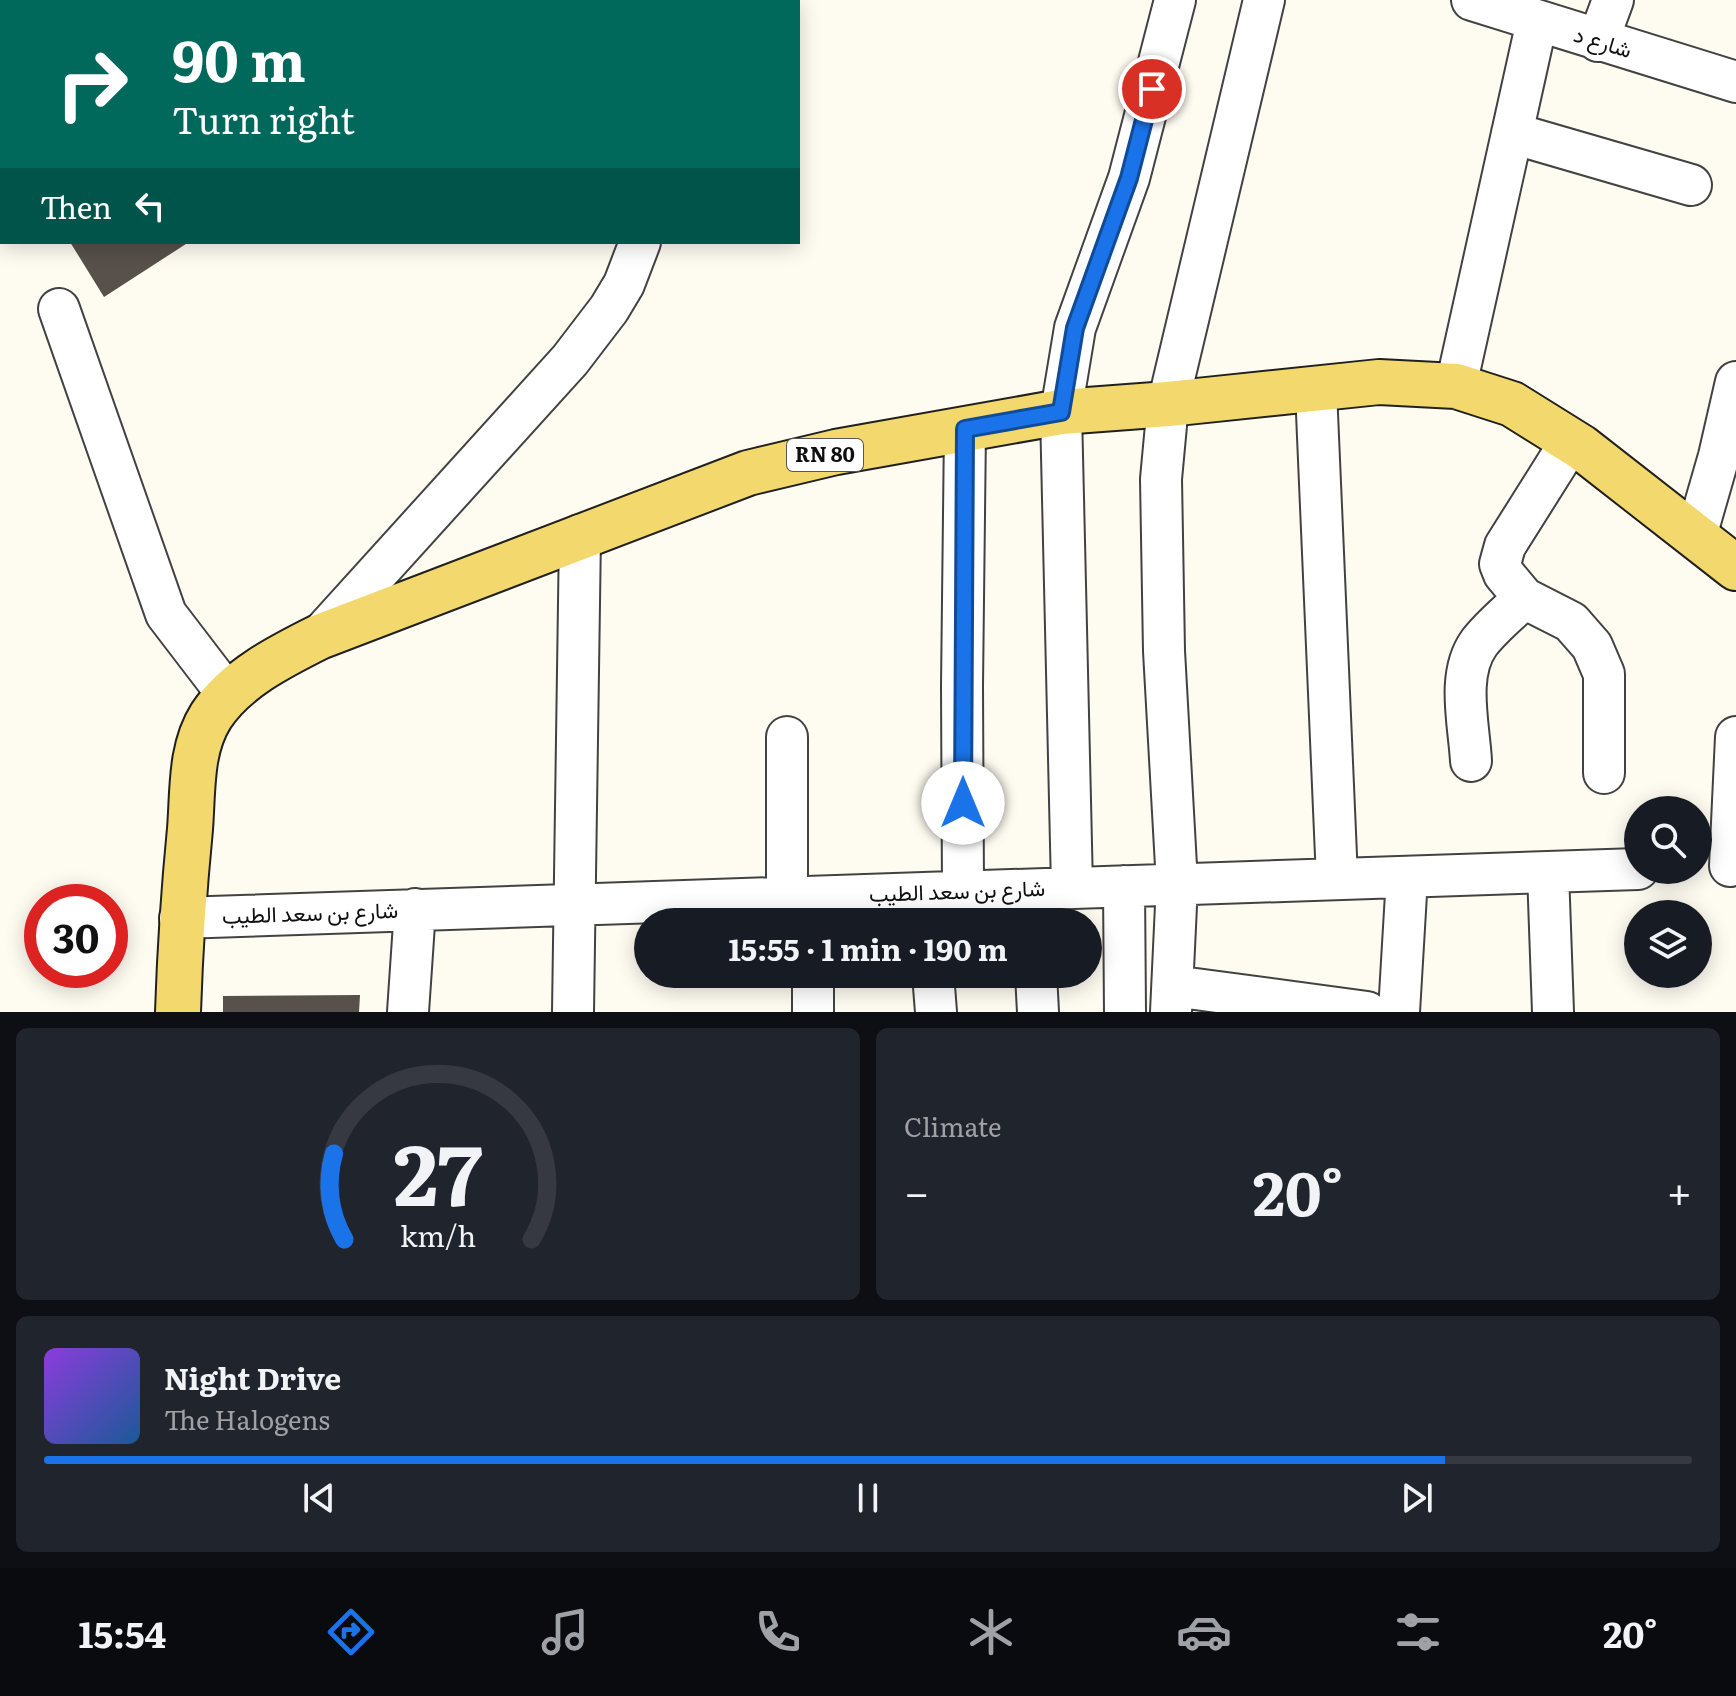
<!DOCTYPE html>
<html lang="en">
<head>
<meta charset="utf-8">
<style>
	:root { --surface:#171b24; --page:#20242c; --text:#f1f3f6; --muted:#9ea1a6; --line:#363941; --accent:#1a73e8 }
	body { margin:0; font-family:Literata,Vazirmatn,serif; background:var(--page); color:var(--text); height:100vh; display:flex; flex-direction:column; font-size:30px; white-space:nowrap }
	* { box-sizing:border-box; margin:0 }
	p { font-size:26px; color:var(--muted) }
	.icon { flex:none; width:44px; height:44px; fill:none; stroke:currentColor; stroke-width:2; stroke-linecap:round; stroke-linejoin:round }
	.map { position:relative; height:1012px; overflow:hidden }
	.details { display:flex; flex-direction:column; gap:16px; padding:16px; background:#0d0f14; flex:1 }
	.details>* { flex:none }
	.guide { position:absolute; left:0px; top:0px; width:800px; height:244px; box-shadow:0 4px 20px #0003; background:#00695c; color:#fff; overflow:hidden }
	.buttons { position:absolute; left:1624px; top:796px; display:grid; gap:16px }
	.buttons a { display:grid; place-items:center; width:88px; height:88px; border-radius:50%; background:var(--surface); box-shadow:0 4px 20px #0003; font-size:40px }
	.speed { position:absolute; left:24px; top:884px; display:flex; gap:16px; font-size:40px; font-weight:700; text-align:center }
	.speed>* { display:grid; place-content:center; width:104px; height:104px; border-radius:50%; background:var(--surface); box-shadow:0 4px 20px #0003; line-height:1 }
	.speed .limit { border:12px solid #d22; background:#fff; color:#111 }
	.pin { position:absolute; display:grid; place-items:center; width:68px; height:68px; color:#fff; margin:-34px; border:4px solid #fff; border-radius:50%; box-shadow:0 2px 8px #0007 }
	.me { position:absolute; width:88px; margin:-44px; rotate:0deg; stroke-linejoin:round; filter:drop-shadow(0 0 6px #0008) }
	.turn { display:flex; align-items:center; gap:28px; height:168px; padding:0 40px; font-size:36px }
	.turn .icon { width:104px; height:104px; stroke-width:2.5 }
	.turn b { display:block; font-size:56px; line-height:68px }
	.then { display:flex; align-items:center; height:76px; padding:0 40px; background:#0003; gap:16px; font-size:30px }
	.big { font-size:60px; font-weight:700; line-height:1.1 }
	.details .card { flex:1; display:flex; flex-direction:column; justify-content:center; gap:12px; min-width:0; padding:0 28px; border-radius:12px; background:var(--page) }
	.details .dial { align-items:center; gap:0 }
	.dial svg { height:208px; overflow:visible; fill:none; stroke:var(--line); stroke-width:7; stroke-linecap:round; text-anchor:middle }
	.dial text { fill:var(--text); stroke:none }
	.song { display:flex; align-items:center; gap:24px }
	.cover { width:96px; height:96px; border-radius:12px; background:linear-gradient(135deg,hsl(270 70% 55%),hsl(210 70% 35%)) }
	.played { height:8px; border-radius:4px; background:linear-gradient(90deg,var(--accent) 85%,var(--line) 85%) }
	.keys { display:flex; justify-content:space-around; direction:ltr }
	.heat { display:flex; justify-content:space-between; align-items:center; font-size:44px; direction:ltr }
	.details .tiles { flex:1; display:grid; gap:16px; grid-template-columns:1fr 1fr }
	.card:last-child { grid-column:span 2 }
	.trip { position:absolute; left:634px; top:908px; width:468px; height:80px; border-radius:40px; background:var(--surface); box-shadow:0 4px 20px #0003; font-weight:700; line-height:80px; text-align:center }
	.tabs { display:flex; height:128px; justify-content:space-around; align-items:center; background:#090b0e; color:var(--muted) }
	.tabs .icon { width:56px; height:56px }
	.tabs .selected { color:var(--accent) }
	.tabs b { font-size:36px; color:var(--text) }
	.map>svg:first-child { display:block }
</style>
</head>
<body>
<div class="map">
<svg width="1736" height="1012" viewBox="0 0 1736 1012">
	<rect width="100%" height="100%" fill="#fefcf1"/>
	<path fill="#57504b" d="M70 242H189L104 297Z
		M360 995 359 1012H223V996Z"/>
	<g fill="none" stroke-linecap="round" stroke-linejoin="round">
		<g stroke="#424242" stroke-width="44">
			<path id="minor" d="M1472 0 1736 82
				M678 2V0
				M1598 41 1613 0
				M1512 133 1691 185
				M59 309 166 614 228 695
				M1456 386 1537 21
				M1316 390 1337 879
				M1571 441 1505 546 1500 564 1504 574 1524 598 1571 622 1592 646 1604 674V773
				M1696 536 1719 456 1736 382
				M319 637 570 360 609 309 624 284 640 242
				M787 737V896
				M1471 761C1469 724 1456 675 1479 643 1492 626 1510 612 1524 598
				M1730 866 1736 737
				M1548 872 1553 1012
				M1124 886 1125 1012
				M1072 887 1061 412 1075 328 1129 178 1175 0
				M963 890 962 686 965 429
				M180 918 1638 869
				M813 974V1012
				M933 974 936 1012
				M1036 974 1038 1012
				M1173 986 1367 1012
				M408 1012 415 909
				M573 1012 580 535
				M1171 1012 1177 884 1164 651 1161 479 1168 404 1264 0
				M1399 1012 1407 877"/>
		</g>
		<g stroke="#202020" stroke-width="48">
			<path id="major" d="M178 1012C180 950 184 890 190 829 193 791 190 749 211 716 235 679 281 656 319 637L748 473 836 452 1061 412 1168 404 1379 382 1456 386 1512 404 1581 447 1736 568"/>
		</g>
		<use href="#minor" stroke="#fff" stroke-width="40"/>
		<use href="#major" stroke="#f2d86d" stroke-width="44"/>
	</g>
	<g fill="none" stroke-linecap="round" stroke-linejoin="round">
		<g stroke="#114b97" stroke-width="20">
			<path id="route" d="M963 803 965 429 1061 412 1075 328 1129 178 1152 89"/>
		</g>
		<use href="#route" stroke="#1a73e8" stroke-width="14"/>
	</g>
	<g text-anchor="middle" stroke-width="8" stroke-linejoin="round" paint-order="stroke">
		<rect fill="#fff" stroke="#575757" stroke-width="2" x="787" y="439" width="76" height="32" rx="6"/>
		<g font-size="20" font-weight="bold" fill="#0f0f0f">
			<text x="825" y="462">RN 80</text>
		</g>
		<g font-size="22" fill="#0f0f0f" stroke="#fff">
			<text transform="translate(1603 42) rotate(17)" y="8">شارع د</text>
			<text transform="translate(957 891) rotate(-2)" y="8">شارع بن سعد الطيب</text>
			<text transform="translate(310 913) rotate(-2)" y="8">شارع بن سعد الطيب</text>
		</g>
	</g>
</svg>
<div class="buttons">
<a><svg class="icon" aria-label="search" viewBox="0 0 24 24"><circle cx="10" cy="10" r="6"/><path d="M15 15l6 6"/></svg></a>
<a><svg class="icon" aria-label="layers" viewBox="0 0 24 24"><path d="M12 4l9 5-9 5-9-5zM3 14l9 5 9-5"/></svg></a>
</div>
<div class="speed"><div class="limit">30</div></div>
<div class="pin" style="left:1152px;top:89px;background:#d93025"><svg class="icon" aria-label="arrive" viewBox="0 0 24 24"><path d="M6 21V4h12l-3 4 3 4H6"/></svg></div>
<svg class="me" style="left:963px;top:803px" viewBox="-20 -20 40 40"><circle r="19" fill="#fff"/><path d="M0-13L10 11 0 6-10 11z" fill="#1a73e8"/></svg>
<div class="trip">15:55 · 1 min · 190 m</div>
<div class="guide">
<div class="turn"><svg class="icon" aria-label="right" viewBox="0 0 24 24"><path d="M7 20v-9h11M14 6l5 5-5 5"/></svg><div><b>90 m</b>Turn right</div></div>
<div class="then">Then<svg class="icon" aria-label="left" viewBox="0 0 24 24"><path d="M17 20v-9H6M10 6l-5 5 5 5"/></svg></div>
</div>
</div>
<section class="details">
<div class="tiles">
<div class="card dial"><svg viewBox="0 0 100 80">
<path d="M14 69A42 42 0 1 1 86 69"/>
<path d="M14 69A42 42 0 0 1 10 36" stroke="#1a73e8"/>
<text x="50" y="56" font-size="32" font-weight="700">27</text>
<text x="50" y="72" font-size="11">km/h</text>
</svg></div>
<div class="card"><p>Climate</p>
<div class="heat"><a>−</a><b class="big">20°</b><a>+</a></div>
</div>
<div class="card">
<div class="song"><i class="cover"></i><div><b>Night Drive</b><p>The Halogens</p></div></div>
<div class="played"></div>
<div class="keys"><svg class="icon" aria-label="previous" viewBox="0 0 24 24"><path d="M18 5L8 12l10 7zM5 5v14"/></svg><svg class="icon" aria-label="pause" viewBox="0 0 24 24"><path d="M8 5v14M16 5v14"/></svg><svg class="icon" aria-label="next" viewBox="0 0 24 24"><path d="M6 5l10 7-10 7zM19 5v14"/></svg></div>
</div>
</div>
</section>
<nav class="tabs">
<b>15:54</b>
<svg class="icon selected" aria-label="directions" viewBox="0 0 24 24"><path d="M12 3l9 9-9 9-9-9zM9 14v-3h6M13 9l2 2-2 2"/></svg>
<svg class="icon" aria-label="music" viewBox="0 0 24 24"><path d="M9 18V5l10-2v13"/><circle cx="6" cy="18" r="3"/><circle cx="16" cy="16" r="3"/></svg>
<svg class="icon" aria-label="phone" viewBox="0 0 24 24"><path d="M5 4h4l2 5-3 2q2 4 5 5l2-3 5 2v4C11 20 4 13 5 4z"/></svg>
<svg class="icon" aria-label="climate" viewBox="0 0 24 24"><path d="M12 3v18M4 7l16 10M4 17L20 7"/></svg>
<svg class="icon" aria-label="car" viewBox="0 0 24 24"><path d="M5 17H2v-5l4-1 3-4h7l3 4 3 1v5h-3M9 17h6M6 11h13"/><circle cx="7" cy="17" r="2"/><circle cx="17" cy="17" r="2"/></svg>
<svg class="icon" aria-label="filters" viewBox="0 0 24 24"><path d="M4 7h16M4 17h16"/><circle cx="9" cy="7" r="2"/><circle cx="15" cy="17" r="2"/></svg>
<b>20°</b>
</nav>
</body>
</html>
